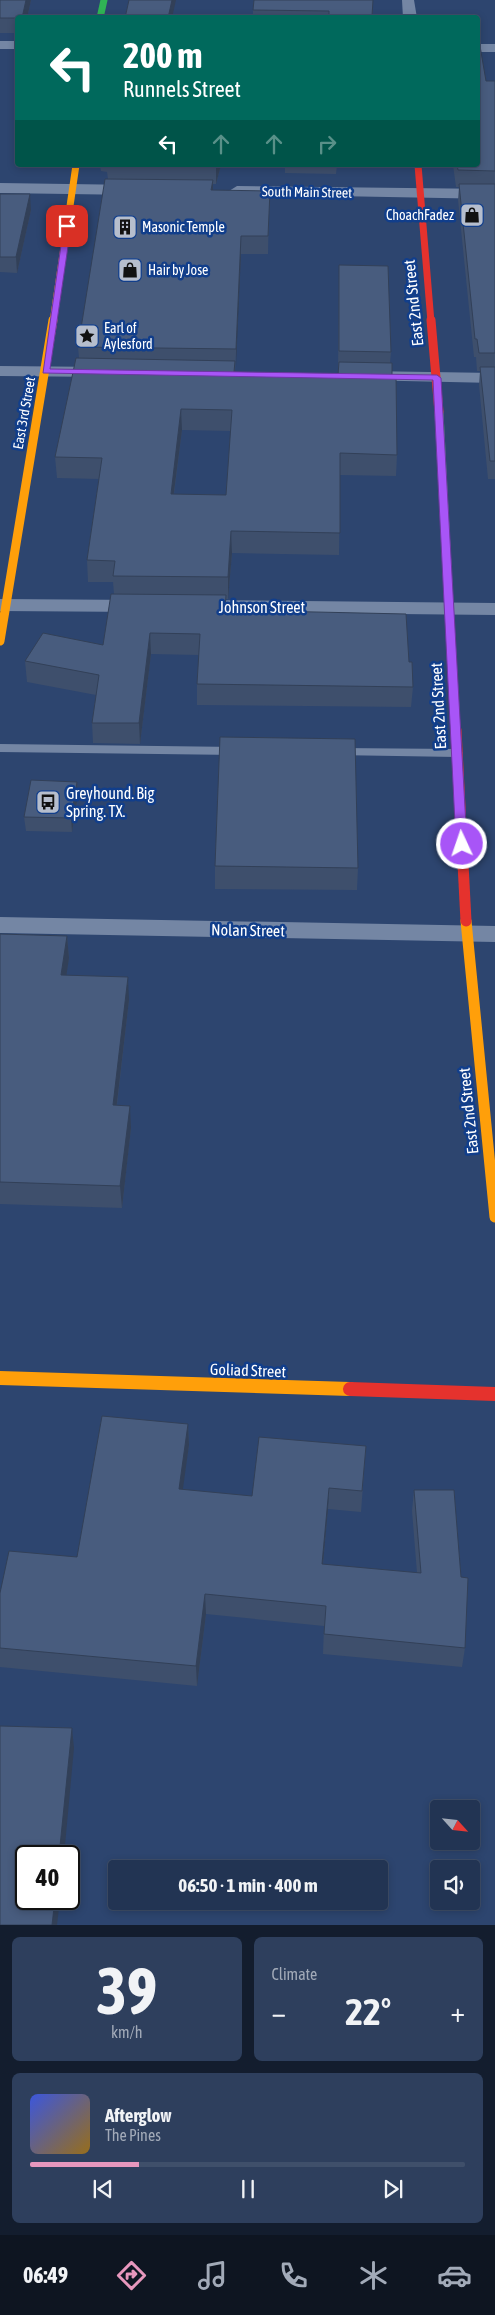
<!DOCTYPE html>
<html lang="en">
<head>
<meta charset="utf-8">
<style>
	:root { --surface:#223453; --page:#2e3f5d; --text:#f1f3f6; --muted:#a2aab8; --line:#3f4f6a; --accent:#e797bd }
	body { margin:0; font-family:"Asap Condensed",sans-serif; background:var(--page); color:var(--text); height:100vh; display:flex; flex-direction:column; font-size:19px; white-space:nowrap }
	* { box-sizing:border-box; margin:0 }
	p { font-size:16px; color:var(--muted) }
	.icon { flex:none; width:28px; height:28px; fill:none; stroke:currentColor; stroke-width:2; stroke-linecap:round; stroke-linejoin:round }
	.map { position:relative; height:1925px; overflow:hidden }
	.sheet { display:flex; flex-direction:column; gap:12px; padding:12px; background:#131d2e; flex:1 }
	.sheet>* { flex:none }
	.hud { position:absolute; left:15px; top:15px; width:465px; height:152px; border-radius:5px; box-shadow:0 2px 8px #0003,0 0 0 1px var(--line); background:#00695c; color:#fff; overflow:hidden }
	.needle { width:32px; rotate:117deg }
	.controls { position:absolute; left:430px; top:1800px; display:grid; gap:10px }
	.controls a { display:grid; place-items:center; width:50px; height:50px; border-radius:5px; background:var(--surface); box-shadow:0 2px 8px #0003,0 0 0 1px var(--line); font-size:25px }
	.speed { position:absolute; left:15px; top:1845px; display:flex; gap:10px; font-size:25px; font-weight:700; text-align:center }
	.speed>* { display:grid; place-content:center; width:65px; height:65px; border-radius:50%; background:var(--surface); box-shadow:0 2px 8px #0003,0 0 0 1px var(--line); line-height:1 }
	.speed .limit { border:2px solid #111; border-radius:8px; background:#fff; color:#111 }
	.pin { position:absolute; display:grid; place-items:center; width:42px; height:42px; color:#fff; margin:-21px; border-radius:10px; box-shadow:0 2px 8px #0006 }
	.me { position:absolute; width:55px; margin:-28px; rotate:357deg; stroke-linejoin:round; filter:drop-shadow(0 0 4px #0008) }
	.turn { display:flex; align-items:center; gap:18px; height:105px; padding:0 25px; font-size:22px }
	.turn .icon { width:65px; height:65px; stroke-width:2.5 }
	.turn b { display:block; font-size:35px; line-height:42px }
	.lanes { display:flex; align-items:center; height:48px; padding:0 25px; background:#0003; justify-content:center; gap:25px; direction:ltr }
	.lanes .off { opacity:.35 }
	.big { font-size:38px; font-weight:700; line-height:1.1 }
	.sheet .tile { flex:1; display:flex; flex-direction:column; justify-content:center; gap:8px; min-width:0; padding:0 18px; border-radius:8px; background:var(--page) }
	.sheet .dial { align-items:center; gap:0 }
	.dial b { font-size:65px; line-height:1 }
	.song { display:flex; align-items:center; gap:15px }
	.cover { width:60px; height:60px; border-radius:8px; background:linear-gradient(135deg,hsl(230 70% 55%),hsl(40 70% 35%)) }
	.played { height:5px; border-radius:2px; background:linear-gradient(90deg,var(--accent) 25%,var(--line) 25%) }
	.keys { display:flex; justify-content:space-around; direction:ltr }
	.heat { display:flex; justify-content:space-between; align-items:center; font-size:28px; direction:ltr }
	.sheet .tiles { flex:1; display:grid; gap:12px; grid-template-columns:1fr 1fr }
	.tile:last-child { grid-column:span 2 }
	.trip { position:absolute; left:108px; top:1860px; width:280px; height:50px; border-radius:5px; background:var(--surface); box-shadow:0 2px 8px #0003,0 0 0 1px var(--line); font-weight:700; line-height:50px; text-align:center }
	.tab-bar { display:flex; height:80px; justify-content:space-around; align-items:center; background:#0e1521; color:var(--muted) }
	.tab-bar .icon { width:35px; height:35px }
	.tab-bar .active { color:var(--accent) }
	.tab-bar b { font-size:22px; color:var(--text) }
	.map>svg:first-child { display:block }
</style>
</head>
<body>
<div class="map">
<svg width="495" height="1925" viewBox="0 0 495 1925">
	<rect width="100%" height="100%" fill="#2d456f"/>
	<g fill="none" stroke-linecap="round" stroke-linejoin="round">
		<path fill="#7486a4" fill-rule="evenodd" d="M0 744 237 747 243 751 237 755 0 752Z
			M339 748 457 749 463 753 457 757 335 755 333 752Z"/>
		<path fill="#7486a4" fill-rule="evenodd" d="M402 0H414L417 18H403Z
			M0 41H18V49H0Z
			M478 44H495V52H478Z
			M0 183 136 185 144 190 136 195 0 193Z
			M237 186 495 189V199L232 194 229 191Z
			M0 366 106 367 112 368 115 372 112 376 106 377 0 376Z
			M364 371 495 373V383L358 380 355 376 358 372Z
			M0 599 141 600 148 602 151 606 148 610 141 612 0 611Z
			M194 600 495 603V615L194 612 187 610 184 606 187 602Z
			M0 917 495 926V942L0 933Z"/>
		<path stroke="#30b455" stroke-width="7" d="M100 18 104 0"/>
		<path stroke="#30b455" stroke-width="9" d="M439 412 449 606"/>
		<path stroke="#ff9f0a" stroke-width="7" d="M53 322 76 165"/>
		<path stroke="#ff9f0a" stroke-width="9" d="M0 641 53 320"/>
		<path stroke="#ff9f0a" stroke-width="11" d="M466 921 495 1217"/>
		<path stroke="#ff9f0a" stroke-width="14" d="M0 1378 350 1389"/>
		<path stroke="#e5322d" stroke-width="7" d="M418 165 431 322"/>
		<path stroke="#e5322d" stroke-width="9" d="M431 320 439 412
			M449 606 456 732"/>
		<path stroke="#e5322d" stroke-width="11" d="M456 730 466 921"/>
		<path stroke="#e5322d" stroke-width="14" d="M350 1389 495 1394"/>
	</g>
	<path fill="#3e4f6c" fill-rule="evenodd" d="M0 0H31L27 18H18V33H0Z
		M373 0 372 18H253V10Z
		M486 81H495V479H488L479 385 480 371H477L476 357H474L458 200 459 187H456L453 165H478Z
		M100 165H221L216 184H213V190L269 208 268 254H241L235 372 338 375 339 265 391 352 390 363 397 455 396 476 340 475 339 555 232 553 228 599H226V610L409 662 413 687 411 707 197 705V684L199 655 151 654 140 744 93 743 92 723 96 695 27 682 25 661 103 645 114 594 113 582H88L87 560 99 479 57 478 55 457 79 358 78 347 108 179 107 172 101 171ZM182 430 231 431 226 495 174 494Z
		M285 165H337L336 174 285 173Z
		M0 194 31 210 17 273 0 272Z
		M77 782 78 796 72 832 26 831 24 817Z
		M215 866 358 868 357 890 215 889Z
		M0 934 67 936 69 958 66 975 129 1000 117 1105 131 1128 122 1208 0 1204Z
		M188 1424 189 1445 182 1490 252 1496 366 1446 361 1512 328 1509 323 1565 417 1573 412 1511 414 1490 465 1648 462 1667 323 1654 324 1626 206 1614 197 1686 0 1667V1593L77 1557Z"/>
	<path fill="#324058" d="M26 0H31L27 18H22Z
		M172 0H176L172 18H168Z
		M216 165H221L216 184Z
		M213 180V197L211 190Z
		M30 194 31 210 17 273 16 257Z
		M241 236V254L236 367V349Z
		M181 409 182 430 171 515V494Z
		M231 531 232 553 228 599V577Z
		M150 633 151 654 140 744 139 723Z
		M77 782 78 796 72 832 71 818Z
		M67 936 69 958 63 998 61 975Z
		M128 977 129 1000 114 1128 113 1105Z
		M130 1106 131 1128 122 1208 120 1186Z
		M188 1424 189 1445 180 1510 179 1489Z
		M329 1488 328 1509 321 1585 322 1564Z
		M205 1594 206 1614 197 1686 196 1666Z
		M72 1728 74 1748 64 1856H59Z
		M55 1899H60L57 1925H52Z"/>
	<path fill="#485c7e" stroke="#324058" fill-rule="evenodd" d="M0 0H26L22 18H0Z
		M129 0H172L168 18H125Z
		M254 0H373L372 16 329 15V11L253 10Z
		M478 46H480L486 81H495V171L458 170 457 165H478Z
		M105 179 213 180 211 190 270 191 268 236H241L236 349 78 347Z
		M459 184H495V353H479L477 339H475Z
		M0 194H30L16 257H0Z
		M339 265 388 266 391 352 339 351Z
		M76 358 235 361 234 372 338 375 339 362 392 363V376H396L397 455 340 453V533L231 531 228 577 113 576 115 561 87 560 102 458 55 457ZM181 409 232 410 226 495 171 494Z
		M480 367H495V461H490Z
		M111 594 226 595 225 610 406 614 409 662H412L413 687 197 684 200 634 150 633 139 723H92L99 675 25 661 43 633 103 645Z
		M220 737 355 739 358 868 215 866Z
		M31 780 77 782 71 818 24 817Z
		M0 934 67 936 61 975 128 977 113 1105 130 1106 120 1186 0 1182Z
		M102 1416 188 1424 179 1489 252 1496 259 1437 366 1446 362 1491 329 1488 322 1564 421 1573 414 1490H454L461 1577 468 1578 465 1648 324 1634 326 1606 205 1594 196 1666 0 1648V1593L9 1551 77 1557Z
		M0 1726 72 1728 59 1856H26V1899H55L52 1925H0Z"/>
	<path fill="#a855f7" stroke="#6d37a1" d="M64 224 71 226 50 369 437 375 441 378 467 844 466 846H458L456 844 433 380 43 373Z"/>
	<defs>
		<g id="shop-square" transform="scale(1.25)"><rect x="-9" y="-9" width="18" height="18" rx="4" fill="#b6becd" stroke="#113e8b"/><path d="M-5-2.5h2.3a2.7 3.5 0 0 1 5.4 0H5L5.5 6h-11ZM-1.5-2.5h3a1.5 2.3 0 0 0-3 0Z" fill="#111"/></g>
		<g id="building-square" transform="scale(1.25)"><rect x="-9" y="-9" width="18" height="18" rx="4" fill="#b6becd" stroke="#113e8b"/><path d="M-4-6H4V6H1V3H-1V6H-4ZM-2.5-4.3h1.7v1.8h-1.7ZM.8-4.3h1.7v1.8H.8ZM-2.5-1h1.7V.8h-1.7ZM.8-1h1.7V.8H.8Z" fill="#111"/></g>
		<g id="sight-square" transform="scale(1.25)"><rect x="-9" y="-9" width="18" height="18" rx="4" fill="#b6becd" stroke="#113e8b"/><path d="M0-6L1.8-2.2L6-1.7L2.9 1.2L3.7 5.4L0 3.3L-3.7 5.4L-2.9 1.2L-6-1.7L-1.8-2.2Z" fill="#111"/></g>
		<g id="bus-square" transform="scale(1.25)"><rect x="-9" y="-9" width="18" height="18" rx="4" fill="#b6becd" stroke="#113e8b"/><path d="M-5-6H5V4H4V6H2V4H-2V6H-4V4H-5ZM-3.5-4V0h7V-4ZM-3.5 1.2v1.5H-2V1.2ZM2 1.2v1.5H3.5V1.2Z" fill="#111"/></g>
	</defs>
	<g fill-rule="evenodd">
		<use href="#shop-square" x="472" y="215"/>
		<use href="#building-square" x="125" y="227"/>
		<use href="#shop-square" x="130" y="270"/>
		<use href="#sight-square" x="87" y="336"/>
		<use href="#bus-square" x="48" y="802"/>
	</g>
	<g text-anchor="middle" stroke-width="5" stroke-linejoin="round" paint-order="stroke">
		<g font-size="14" fill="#fff" stroke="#113e8b">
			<text transform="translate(307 192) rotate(1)" y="5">South Main Street</text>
			<text transform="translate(24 413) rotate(-80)" y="5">East 3rd Street</text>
		</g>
		<g font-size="14" fill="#fff" stroke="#113e8b" text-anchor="start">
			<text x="454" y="220" text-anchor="end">ChoachFadez</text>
			<text x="142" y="232">Masonic Temple</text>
			<text x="148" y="275">Hair by Jose</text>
			<text x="104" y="333">Earl of<tspan x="104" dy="16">Aylesford</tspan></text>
		</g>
		<g font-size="16" fill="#fff" stroke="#113e8b">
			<text transform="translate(413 303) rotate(-96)" y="6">East 2nd Street</text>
			<text x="262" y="613">Johnson Street</text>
			<text transform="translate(438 706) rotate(-93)" y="6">East 2nd Street</text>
			<text transform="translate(248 930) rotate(1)" y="6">Nolan Street</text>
			<text transform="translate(468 1111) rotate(-96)" y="6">East 2nd Street</text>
			<text transform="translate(248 1370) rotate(2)" y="6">Goliad Street</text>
		</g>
		<g font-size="16" fill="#fff" stroke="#113e8b" text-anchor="start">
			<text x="66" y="799">Greyhound. Big<tspan x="66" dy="18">Spring. TX.</tspan></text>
		</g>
	</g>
</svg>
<div class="controls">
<a><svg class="needle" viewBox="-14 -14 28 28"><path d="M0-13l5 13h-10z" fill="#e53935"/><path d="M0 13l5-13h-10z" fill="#a2aab8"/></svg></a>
<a><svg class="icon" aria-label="sound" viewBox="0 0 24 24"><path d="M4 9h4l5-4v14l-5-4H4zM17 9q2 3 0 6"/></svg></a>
</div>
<div class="speed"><div class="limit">40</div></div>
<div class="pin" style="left:67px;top:226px;background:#d93025"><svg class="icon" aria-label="arrive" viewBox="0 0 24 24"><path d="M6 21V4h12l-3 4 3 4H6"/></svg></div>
<svg class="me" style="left:462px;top:844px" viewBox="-20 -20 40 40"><circle r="17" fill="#a855f7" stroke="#fff" stroke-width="3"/><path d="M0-11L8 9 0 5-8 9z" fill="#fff"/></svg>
<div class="trip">06:50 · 1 min · 400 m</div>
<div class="hud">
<div class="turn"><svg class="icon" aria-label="left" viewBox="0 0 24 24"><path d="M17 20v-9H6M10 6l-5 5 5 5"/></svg><div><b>200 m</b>Runnels Street</div></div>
<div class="lanes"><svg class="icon" aria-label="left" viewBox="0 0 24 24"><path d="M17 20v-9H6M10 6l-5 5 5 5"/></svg><svg class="icon off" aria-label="ahead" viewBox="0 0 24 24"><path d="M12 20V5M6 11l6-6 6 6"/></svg><svg class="icon off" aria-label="ahead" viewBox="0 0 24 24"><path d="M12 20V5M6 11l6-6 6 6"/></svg><svg class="icon off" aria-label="right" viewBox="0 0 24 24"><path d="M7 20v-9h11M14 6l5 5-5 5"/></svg></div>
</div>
</div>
<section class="sheet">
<div class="tiles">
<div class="tile dial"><b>39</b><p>km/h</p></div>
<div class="tile"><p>Climate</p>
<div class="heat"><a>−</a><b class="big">22°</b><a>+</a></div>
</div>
<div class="tile">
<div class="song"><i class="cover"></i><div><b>Afterglow</b><p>The Pines</p></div></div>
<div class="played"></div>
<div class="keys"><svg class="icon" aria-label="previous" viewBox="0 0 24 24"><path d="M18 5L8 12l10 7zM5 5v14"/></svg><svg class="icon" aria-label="pause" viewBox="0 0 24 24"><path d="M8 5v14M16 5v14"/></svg><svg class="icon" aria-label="next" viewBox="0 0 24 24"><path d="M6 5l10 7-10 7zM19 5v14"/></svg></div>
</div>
</div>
</section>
<nav class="tab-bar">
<b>06:49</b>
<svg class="icon active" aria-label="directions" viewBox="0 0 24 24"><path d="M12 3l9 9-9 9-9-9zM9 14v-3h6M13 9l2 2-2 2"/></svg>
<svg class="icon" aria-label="music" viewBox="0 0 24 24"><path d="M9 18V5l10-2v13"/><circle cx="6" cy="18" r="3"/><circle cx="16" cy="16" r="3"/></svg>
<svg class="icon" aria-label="phone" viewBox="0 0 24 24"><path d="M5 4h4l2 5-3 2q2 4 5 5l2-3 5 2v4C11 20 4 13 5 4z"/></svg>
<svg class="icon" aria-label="climate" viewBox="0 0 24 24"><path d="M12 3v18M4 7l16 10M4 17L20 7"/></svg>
<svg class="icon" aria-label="car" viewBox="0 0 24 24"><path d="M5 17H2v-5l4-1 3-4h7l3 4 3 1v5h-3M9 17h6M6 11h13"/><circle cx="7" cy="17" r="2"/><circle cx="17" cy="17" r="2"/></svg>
</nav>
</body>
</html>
